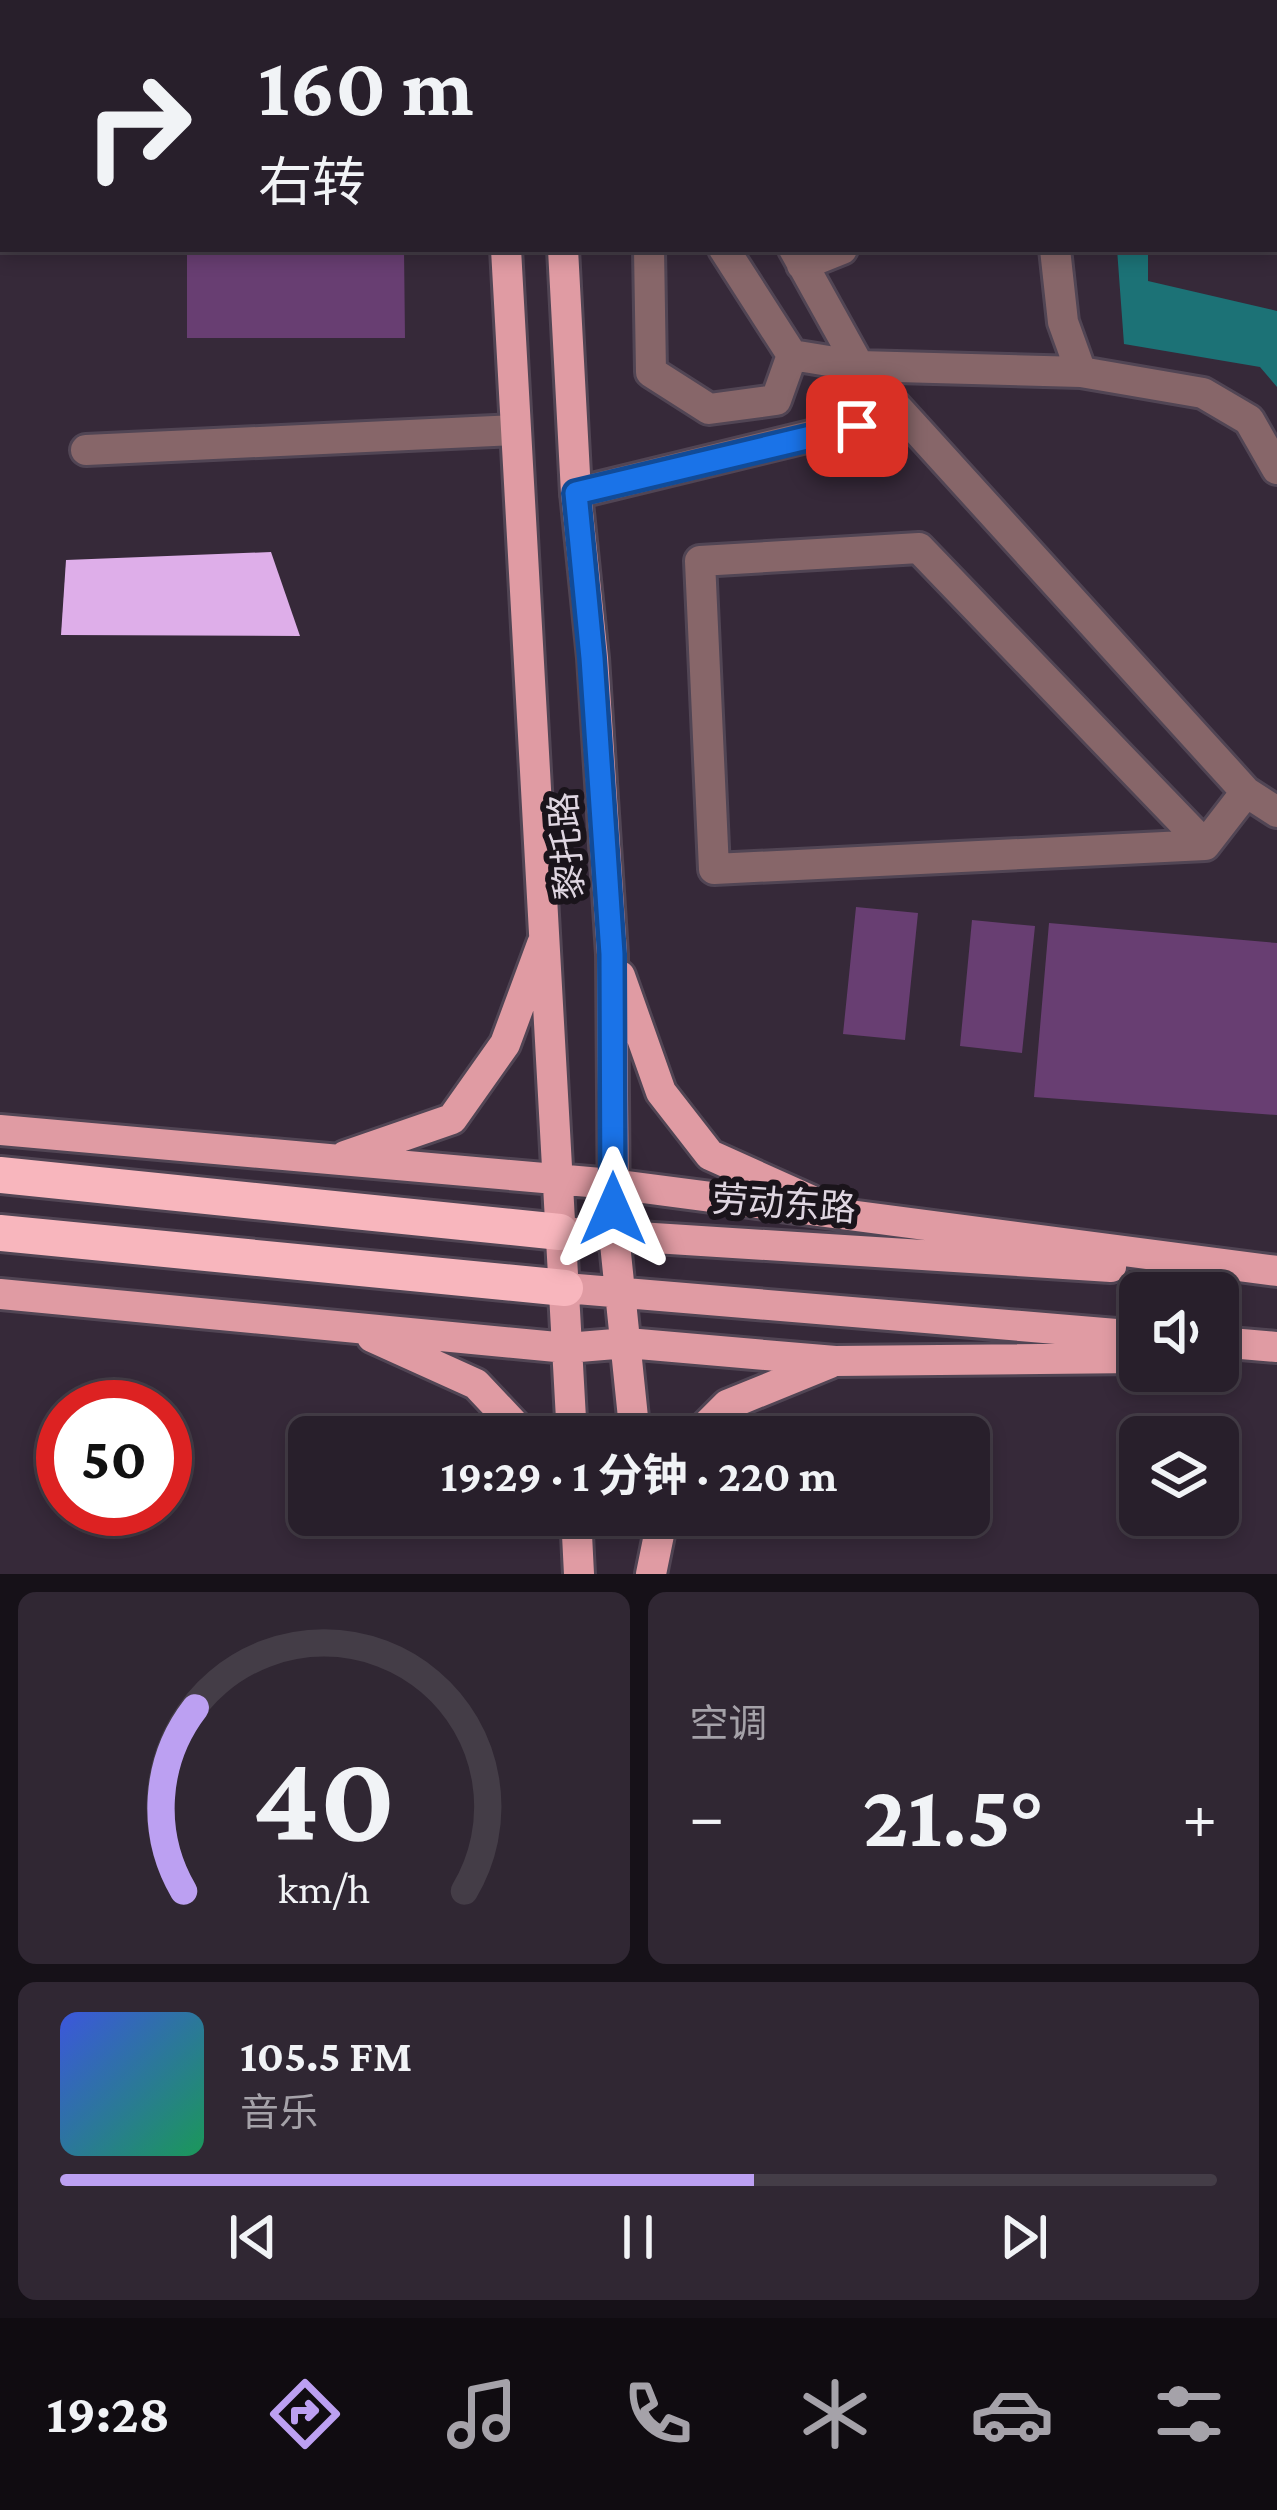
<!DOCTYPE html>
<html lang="zh">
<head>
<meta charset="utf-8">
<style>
	:root { --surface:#281f2b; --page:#302733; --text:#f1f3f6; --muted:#a5a2a9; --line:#443d47; --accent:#bca0f2 }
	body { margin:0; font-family:"Crimson Pro","Noto Sans SC",serif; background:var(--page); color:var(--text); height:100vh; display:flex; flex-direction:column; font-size:45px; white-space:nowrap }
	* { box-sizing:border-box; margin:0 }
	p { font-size:39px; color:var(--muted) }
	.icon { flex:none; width:66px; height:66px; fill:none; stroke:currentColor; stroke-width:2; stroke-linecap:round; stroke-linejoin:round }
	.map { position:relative; height:1574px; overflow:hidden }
	.sheet { display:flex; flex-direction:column; gap:18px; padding:18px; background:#161118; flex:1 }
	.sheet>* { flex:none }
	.guide { position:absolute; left:0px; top:0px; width:1278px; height:252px; box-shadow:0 6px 18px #0003,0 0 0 3px var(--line); background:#281f2b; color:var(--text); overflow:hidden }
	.controls { position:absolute; left:1119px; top:1272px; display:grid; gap:24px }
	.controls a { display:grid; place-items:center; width:120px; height:120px; border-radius:18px; background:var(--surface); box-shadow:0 6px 18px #0003,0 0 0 3px var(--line); font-size:60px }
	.speed { position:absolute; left:36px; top:1380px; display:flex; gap:24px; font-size:60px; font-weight:700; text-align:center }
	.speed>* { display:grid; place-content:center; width:156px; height:156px; border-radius:50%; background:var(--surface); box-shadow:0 6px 18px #0003,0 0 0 3px var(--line); line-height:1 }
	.speed .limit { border:18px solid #d22; background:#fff; color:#111 }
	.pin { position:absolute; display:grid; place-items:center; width:102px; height:102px; color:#fff; margin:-51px; border-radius:24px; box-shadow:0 6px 18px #0006 }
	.me { position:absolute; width:132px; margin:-66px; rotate:0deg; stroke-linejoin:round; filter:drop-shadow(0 0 9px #0008) }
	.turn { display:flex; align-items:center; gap:42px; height:252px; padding:0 60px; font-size:54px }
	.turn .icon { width:156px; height:156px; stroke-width:2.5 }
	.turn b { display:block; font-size:84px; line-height:102px }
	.big { font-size:90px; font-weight:700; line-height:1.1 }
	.sheet .tile { flex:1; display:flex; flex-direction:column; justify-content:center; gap:18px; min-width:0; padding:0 42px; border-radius:18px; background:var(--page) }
	.sheet .dial { align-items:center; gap:0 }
	.dial svg { height:312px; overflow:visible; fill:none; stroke:var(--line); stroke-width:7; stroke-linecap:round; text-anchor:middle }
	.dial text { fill:var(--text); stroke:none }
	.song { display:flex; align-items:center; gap:36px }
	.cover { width:144px; height:144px; border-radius:18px; background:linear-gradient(135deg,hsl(230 70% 55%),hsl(150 70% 35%)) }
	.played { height:12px; border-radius:6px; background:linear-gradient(90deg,var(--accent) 60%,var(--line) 60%) }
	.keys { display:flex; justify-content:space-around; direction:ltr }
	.heat { display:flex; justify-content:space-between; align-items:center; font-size:66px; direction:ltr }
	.sheet .tiles { flex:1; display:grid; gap:18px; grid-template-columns:1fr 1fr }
	.tile:last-child { grid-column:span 2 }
	.trip { position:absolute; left:288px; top:1416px; width:702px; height:120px; border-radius:18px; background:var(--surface); box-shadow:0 6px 18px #0003,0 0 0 3px var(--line); font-weight:700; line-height:120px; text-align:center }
	.tabs { display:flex; height:192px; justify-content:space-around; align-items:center; background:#100c11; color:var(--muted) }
	.tabs .icon { width:84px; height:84px }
	.tabs .current { color:var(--accent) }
	.tabs b { font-size:54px; color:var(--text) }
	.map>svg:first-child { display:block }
</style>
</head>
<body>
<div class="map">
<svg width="1277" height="1574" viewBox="0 0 1277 1574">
	<rect width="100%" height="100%" fill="#362939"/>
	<path fill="#683e72" d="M187 249H404L405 338H187Z
		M856 907 918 913 905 1040 843 1034Z
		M972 920 1035 926 1022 1053 960 1046Z
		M1049 923 1277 943V1115L1034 1097Z"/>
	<path fill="#1c7276" d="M1117 249H1148V281L1277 311V387L1260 367 1124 344Z"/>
	<path fill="#deaee9" d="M271 552 300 636 61 635 66 560Z"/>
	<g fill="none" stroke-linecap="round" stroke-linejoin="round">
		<g stroke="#514554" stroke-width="36">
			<path id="minor" d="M643 0 644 3
				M707 0V3
				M1096 0V3
				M649 249 651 372 709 409 776 400 792 355 724 249
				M794 249 859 366 1246 792 1277 812
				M1055 249 1063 322 1081 372 1203 393 1249 420 1277 469
				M802 265 842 249
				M792 355 859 366 1081 372
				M86 450 515 430
				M576 493 901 414
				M1205 845 919 548 700 561 714 869 1205 845 1246 792"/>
		</g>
		<g stroke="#514554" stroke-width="36">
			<path id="major" d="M492 0V3
				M545 0 546 3
				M506 249 572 1437
				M563 249 576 493 593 658 612 954 614 1234 635 1437
				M620 976 661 1092 710 1155 810 1200
				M0 1130 612 1184 1277 1271
				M345 1156 452 1119 505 1044 542 944
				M560 1232 1111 1267
				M565 1288 1140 1336
				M0 1294 567 1348 627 1343 835 1361 1140 1358
				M372 1337 476 1384 526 1437
				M1218 1342 1277 1347
				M695 1437 727 1405 830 1363
				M576 1515 579 1574
				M651 1574 663 1515"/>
		</g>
		<g stroke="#514554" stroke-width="42">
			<path id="highway" d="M0 1175 560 1232
				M0 1233 565 1288"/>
		</g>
		<use href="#minor" stroke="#876669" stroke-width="30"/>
		<use href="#major" stroke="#e09ba3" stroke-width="30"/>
		<use href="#highway" stroke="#f8b6bd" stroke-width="36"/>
	</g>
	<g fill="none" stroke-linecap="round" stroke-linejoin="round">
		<g stroke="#114b97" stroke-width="30">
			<path id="route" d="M613 1209 612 954 592 658 576 493 857 426"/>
		</g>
		<use href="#route" stroke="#1a73e8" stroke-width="21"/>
	</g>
	<g text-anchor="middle" stroke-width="12" stroke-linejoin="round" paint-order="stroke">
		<g font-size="36" fill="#dfd6e1" stroke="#1a141b">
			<text transform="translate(566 846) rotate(-94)" y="13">黎托路</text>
			<text transform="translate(784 1203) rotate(4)" y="13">劳动东路</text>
		</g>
	</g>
</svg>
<div class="controls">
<a><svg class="icon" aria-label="sound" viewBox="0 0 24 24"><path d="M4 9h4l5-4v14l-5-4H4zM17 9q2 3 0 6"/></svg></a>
<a><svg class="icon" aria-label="layers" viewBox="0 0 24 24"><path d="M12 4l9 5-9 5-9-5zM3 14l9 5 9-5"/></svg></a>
</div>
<div class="speed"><div class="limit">50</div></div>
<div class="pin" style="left:857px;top:426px;background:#d93025"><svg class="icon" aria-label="arrive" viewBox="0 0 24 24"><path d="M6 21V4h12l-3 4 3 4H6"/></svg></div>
<svg class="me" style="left:613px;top:1209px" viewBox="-20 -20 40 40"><path d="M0-17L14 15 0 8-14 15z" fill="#1a73e8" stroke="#fff" stroke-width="4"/></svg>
<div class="trip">19:29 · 1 分钟 · 220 m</div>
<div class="guide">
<div class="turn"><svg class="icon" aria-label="right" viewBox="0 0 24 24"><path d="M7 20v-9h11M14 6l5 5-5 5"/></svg><div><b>160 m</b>右转</div></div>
</div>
</div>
<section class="sheet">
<div class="tiles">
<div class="tile dial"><svg viewBox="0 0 100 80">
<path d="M14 69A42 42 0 1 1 86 69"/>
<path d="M14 69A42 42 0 0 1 17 22" stroke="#bca0f2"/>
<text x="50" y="56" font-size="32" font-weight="700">40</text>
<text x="50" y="72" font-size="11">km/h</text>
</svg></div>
<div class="tile"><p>空调</p>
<div class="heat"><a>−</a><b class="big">21.5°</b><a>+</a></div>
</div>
<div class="tile">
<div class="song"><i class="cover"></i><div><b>105.5 FM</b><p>音乐</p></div></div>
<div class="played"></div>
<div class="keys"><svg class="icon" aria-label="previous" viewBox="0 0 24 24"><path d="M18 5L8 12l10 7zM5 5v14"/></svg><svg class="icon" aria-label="pause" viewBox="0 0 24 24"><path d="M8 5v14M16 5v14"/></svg><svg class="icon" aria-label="next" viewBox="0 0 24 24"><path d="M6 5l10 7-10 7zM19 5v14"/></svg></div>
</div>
</div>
</section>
<nav class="tabs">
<b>19:28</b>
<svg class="icon current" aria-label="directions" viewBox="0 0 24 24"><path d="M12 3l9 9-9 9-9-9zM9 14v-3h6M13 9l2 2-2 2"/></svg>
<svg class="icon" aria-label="music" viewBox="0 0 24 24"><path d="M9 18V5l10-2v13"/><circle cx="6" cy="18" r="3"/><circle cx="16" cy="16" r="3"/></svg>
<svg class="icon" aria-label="phone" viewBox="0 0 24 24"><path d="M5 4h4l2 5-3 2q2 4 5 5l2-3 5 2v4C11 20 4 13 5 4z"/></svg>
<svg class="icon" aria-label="climate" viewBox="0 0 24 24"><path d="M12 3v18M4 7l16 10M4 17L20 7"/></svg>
<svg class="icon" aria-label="car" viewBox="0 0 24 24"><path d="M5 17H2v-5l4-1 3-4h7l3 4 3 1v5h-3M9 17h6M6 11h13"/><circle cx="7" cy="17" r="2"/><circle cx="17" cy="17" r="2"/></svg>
<svg class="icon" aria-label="filters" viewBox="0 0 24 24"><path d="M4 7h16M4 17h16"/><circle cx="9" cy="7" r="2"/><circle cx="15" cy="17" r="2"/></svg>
</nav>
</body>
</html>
